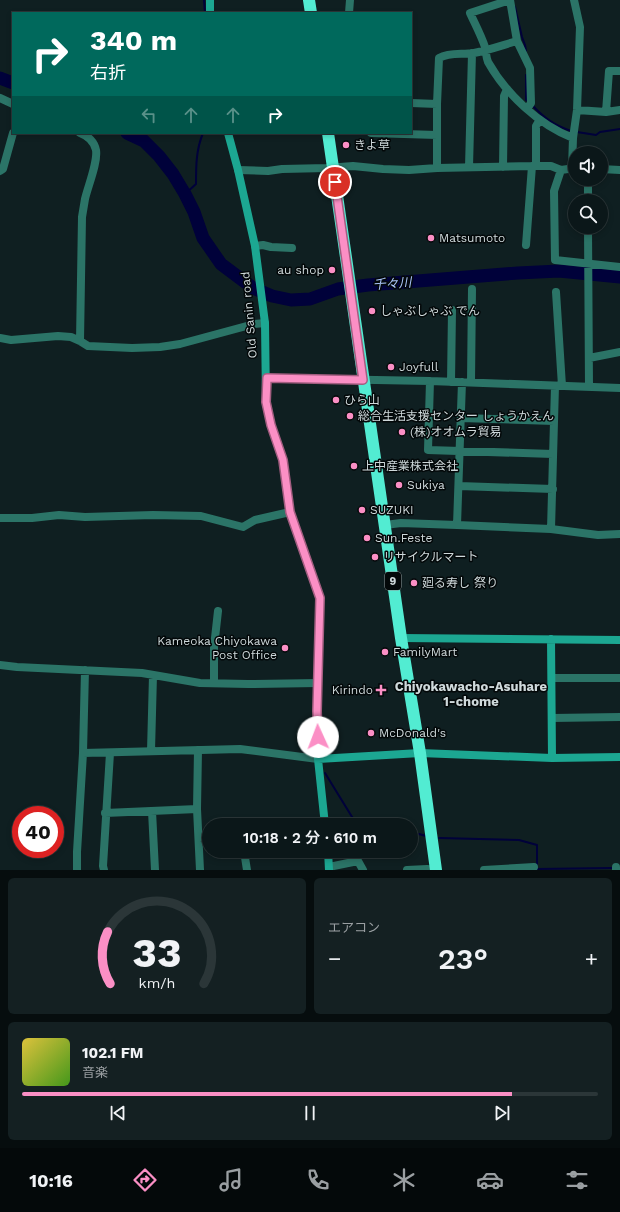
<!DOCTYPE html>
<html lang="ja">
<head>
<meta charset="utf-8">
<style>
	:root { --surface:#0b1719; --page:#142022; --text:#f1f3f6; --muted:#9a9fa2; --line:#2b3638; --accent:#fb8fc5 }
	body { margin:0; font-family:"Work Sans","Noto Sans JP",sans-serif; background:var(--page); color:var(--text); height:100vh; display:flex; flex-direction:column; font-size:15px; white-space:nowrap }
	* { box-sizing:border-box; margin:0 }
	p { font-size:13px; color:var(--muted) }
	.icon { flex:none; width:22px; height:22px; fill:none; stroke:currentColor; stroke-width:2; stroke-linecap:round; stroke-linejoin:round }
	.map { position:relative; height:870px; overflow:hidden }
	.sheet { display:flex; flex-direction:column; gap:8px; padding:8px; background:#060d0e; flex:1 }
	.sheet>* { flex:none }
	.guide { position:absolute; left:12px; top:12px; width:400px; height:122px; border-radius:0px; box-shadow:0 2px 6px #0003,0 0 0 1px var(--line); background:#00695c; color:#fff; overflow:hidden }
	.controls { position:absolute; left:568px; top:146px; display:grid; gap:8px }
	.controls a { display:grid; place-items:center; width:40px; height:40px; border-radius:50%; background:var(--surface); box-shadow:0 2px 6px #0003,0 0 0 1px var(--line); font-size:20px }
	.speed { position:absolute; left:12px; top:806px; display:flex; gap:8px; font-size:20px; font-weight:700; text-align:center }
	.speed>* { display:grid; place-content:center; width:52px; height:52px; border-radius:50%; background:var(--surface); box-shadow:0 2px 6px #0003,0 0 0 1px var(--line); line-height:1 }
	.speed .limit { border:6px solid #d22; background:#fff; color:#111 }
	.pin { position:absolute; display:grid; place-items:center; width:34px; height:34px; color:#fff; margin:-17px; border:2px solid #fff; border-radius:50%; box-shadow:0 1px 4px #0007 }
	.me { position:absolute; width:44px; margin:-22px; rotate:358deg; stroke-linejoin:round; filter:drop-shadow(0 0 3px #0008) }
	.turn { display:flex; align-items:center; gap:14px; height:84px; padding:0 12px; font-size:18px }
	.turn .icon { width:52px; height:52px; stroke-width:2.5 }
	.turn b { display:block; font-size:28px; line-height:34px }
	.lanes { display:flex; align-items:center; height:38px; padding:0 12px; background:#0003; justify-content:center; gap:20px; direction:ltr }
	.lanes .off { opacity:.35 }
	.big { font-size:30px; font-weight:600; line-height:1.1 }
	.sheet .card { flex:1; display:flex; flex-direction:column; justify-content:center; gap:6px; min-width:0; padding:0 14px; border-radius:6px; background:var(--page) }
	.sheet .dial { align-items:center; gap:0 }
	.dial svg { height:104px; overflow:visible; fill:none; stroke:var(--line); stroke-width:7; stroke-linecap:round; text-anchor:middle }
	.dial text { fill:var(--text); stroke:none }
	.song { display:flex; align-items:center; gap:12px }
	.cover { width:48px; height:48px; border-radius:6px; background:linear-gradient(135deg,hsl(50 70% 55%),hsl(100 70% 35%)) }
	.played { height:4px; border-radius:2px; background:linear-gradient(90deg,var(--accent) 85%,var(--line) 85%) }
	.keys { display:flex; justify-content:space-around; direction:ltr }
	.heat { display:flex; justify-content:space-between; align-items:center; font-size:22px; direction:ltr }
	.sheet .tiles { flex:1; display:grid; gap:8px; grid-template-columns:1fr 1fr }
	.card:last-child { grid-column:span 2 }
	.trip { position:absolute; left:202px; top:818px; width:216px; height:40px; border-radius:20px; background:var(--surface); box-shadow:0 2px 6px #0003,0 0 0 1px var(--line); font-weight:600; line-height:40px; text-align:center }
	.tabs { display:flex; height:64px; justify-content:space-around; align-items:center; background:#04090a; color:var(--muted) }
	.tabs .icon { width:28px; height:28px }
	.tabs .active { color:var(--accent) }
	.tabs b { font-size:18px; color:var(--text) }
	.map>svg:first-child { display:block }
</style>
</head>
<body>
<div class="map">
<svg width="620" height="870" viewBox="0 0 620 870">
	<rect width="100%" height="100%" fill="#0f1f21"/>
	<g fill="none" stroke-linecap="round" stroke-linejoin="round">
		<path stroke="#00013a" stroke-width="2" d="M204 0 205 13
			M515 7 522 37 525 45 526 51
			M526 75V100L529 102
			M532 105C544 118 554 125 571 131
			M577 132 596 135 600 132 620 129
			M185 194 196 184C196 166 196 150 203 133
			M325 773 357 825
			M411 835 419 834 426 836
			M439 838 519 840 537 845V869L613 868"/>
		<path stroke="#00013a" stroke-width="13" d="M0 78 13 83
			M127 133 144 141 159 156 173 174 185 194 194 212 203 238 221 264 253 288 272 296 291 300 310 299 338 289 368 285 518 273 559 271 620 277"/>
		<path stroke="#2b7467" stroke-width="8" d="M510 0 470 13C475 24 481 35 485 47 486 52 486 57 488 62 506 94 539 125 573 138
			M349 13 350 0
			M517 41 530 68 531 103 527 109
			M0 98 13 104
			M411 103 437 104
			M577 110 606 112 620 110
			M606 112 609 71H620
			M80 133C88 136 94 141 96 150 98 162 88 186 85 199 84 205 83 211 82 217L80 341
			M371 133 437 135
			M536 166V126L539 121
			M469 167 472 53
			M503 167 504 96 507 89
			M437 168V104L439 58C450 52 462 55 474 53 489 50 503 45 517 41L510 0
			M572 168 573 138 577 110 580 27 574 0
			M601 169 620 170
			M238 170 268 171 282 169 327 168 353 166 383 169 409 170 437 168 532 166H551L561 170 575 168
			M561 170 554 191 555 260 620 267
			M0 171 3 169 13 133
			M588 201V179
			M588 227 589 387
			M526 245 532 166
			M255 246 263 245 271 247 292 248
			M556 292 562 386
			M0 338 11 340 58 336 71 337 80 341 88 346 132 348 160 347 180 344 254 324 265 323
			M589 358 620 352
			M267 378 430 381 620 388
			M430 381 428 450 553 454
			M451 382 452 310
			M471 382 472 289
			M461 418 554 421
			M459 486 553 489
			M0 518H32L59 515 85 517 153 515 201 516 243 527 255 520 290 512
			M385 525 401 523 457 525 551 529 598 535 620 534
			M457 525 462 382
			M551 529 555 386
			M0 665 17 667 142 673 200 683 248 684 318 683
			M552 678H620
			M214 683V647L218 611
			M552 718 620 717
			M198 750 197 809 200 870
			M151 751 153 675
			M83 753 240 749 318 759
			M152 811 155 870
			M105 813 197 809
			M199 838 209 837
			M244 851 247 870
			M329 867 358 861 363 870
			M77 870V852L83 753 85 670
			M104 870 103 866 110 753
			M407 870 427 869 433 870
			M484 870 534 867
			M616 870V867"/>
		<path stroke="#1ca792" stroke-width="8" d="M210 0V13
			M228 133 238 170 255 246 265 323 266 402 271 425 283 460 290 512 320 598 317 711 318 759 325 825
			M401 638 620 640
			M551 639 552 758
			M318 759 420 753 552 758 620 757
			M328 851 329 870"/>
		<path stroke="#52ecd2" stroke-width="12" d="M309 0 311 13
			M328 133 401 638 420 753 436 870"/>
	</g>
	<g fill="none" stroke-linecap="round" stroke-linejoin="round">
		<g stroke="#a35d80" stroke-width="10">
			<path id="route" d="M318 737 317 711 320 598 290 512 283 460 271 425 266 402 267 378 363 380 335 182"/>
		</g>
		<use href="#route" stroke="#fb8fc5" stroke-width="7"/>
	</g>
	<g fill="#fb8fc5" stroke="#030809" stroke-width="1.5">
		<circle cx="346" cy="145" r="4"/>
		<circle cx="431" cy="238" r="4"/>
		<circle cx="332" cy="270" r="4"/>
		<circle cx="372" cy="311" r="4"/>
		<circle cx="391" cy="367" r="4"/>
		<circle cx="336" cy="400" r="4"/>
		<circle cx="350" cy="416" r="4"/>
		<circle cx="402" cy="432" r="4"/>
		<circle cx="354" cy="466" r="4"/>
		<circle cx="399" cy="485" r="4"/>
		<circle cx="362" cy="510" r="4"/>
		<circle cx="367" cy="538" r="4"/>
		<circle cx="375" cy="557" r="4"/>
		<circle cx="414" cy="583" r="4"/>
		<circle cx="285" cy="648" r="4"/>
		<circle cx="385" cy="652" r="4"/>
		<path d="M379 684h4v4h4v4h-4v4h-4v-4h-4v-4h4z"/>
		<circle cx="371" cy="733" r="4"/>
	</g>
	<g text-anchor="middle" stroke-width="3" stroke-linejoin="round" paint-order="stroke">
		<rect fill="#030809" stroke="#929a9c" stroke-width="1" x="385" y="572" width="16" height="18" rx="3"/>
		<g font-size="11" font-weight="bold" fill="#cfd9db">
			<text x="393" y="585">9</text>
		</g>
		<g font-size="12" fill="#cfd9db" stroke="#030809" text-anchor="start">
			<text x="354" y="149">きよ草</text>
			<text x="439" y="242">Matsumoto</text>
			<text x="324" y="274" text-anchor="end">au shop</text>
			<text x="380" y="315">しゃぶしゃぶ でん</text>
			<text x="399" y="371">Joyfull</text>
			<text x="344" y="404">ひら山</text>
			<text x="358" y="420">総合生活支援センター しょうかえん</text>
			<text x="410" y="436">(株)オオムラ貿易</text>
			<text x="362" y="470">上中産業株式会社</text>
			<text x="407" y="489">Sukiya</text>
			<text x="370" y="514">SUZUKI</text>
			<text x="375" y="542">Sun.Feste</text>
			<text x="383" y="561">リサイクルマート</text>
			<text x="422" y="587">廻る寿し 祭り</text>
			<text x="277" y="645" text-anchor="end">Kameoka Chiyokawa<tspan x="277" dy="14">Post Office</tspan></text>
			<text x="393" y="656">FamilyMart</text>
			<text x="373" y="694" text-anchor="end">Kirindo</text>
			<text x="379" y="737">McDonald's</text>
		</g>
		<g font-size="12" fill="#cfd9db" stroke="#030809">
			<text transform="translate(249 315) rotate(-95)" y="4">Old Sanin road</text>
		</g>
		<g font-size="13" font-style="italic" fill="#aac4fb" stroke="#030809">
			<text transform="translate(392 283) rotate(-4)" y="5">千々川</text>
		</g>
		<g font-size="13" font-weight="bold" fill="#cfd9db" stroke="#030809">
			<text x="471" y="691">Chiyokawacho-Asuhare<tspan x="471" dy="15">1-chome</tspan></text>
		</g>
	</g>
</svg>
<div class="controls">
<a><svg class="icon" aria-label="sound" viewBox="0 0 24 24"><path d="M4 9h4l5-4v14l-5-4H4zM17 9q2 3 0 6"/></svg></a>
<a><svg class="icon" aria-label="search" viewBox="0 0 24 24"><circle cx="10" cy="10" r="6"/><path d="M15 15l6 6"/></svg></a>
</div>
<div class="speed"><div class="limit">40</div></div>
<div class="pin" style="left:335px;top:182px;background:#d93025"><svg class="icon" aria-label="arrive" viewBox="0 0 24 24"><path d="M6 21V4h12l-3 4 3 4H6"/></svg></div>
<svg class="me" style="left:318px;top:737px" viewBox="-20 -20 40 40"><circle r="19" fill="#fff"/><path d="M0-13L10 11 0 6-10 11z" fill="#fb8fc5"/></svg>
<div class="trip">10:18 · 2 分 · 610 m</div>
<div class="guide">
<div class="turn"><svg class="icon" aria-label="right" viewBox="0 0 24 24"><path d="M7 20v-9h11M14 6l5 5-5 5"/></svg><div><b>340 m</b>右折</div></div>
<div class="lanes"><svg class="icon off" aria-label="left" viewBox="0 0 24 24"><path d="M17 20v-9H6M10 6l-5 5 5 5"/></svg><svg class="icon off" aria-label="ahead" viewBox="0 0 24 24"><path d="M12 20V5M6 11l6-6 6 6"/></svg><svg class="icon off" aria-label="ahead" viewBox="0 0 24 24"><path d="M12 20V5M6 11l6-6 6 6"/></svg><svg class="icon" aria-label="right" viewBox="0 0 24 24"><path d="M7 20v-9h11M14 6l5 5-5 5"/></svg></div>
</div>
</div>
<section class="sheet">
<div class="tiles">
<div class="card dial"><svg viewBox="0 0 100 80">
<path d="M14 69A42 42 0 1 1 86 69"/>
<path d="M14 69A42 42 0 0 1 12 29" stroke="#fb8fc5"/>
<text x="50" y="56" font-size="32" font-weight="700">33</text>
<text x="50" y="72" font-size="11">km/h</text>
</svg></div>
<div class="card"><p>エアコン</p>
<div class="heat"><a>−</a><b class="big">23°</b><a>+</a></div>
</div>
<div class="card">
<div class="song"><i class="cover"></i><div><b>102.1 FM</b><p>音楽</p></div></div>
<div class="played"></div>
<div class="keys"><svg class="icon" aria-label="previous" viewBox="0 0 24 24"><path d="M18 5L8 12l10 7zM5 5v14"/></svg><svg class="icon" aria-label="pause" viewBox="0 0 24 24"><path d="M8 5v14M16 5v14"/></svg><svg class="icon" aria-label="next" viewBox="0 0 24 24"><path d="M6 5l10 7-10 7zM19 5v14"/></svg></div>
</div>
</div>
</section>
<nav class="tabs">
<b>10:16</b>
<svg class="icon active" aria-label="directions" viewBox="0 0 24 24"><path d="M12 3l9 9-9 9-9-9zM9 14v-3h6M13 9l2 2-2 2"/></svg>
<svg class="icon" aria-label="music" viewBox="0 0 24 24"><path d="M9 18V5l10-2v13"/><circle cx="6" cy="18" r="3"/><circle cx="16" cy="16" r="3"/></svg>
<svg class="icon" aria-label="phone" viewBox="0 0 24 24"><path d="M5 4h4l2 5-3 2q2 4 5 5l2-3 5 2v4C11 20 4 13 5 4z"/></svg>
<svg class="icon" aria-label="climate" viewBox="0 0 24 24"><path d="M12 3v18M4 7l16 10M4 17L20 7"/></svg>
<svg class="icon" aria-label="car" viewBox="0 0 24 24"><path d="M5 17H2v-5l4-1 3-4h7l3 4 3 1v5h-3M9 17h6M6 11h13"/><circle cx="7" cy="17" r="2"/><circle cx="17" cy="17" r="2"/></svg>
<svg class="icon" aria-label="filters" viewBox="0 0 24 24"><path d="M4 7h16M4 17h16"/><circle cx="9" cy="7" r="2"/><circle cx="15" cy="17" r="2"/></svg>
</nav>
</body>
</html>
